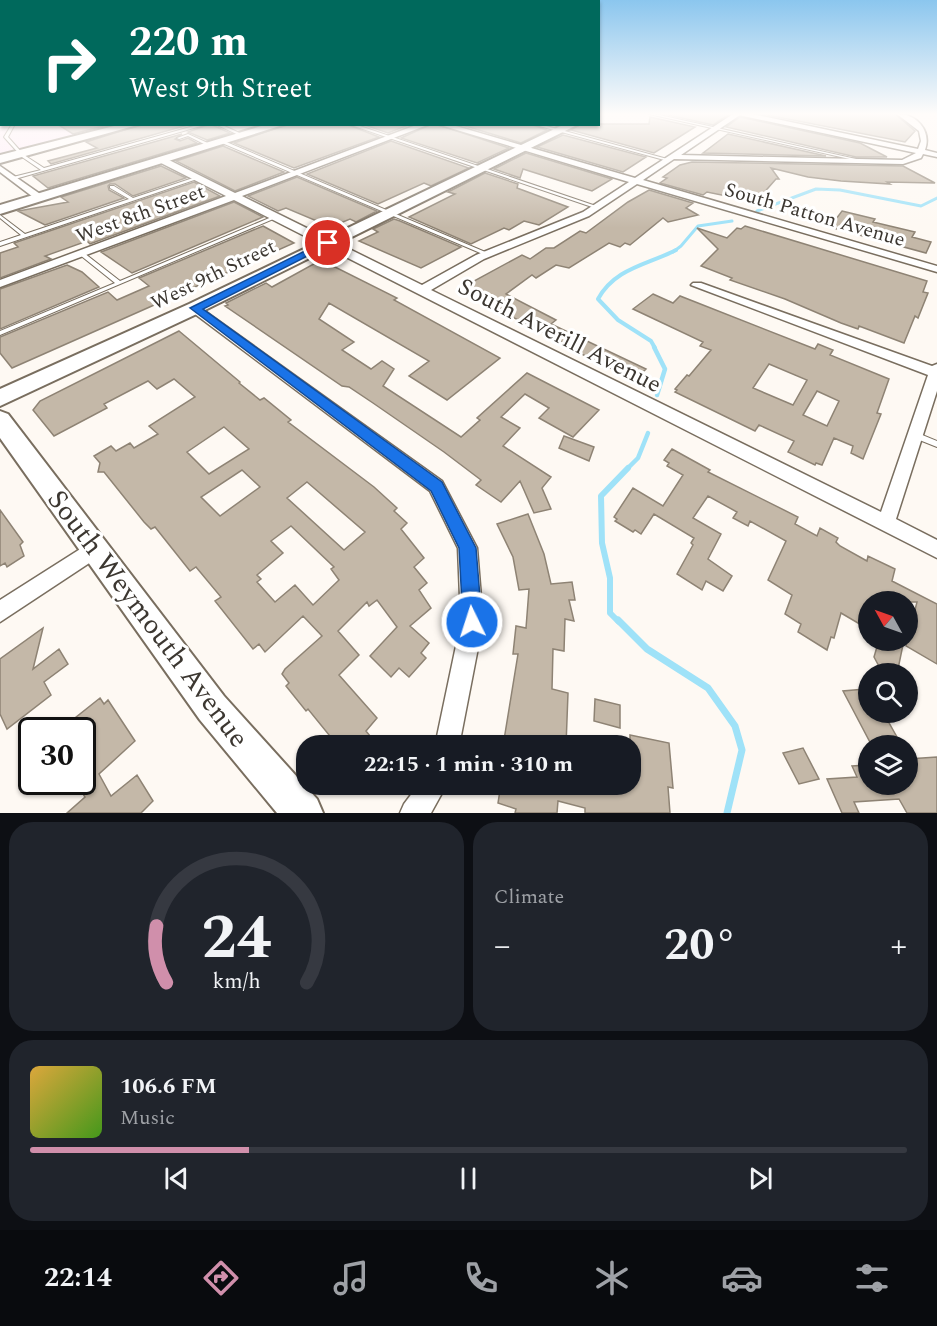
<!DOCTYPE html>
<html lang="en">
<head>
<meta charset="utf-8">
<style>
	:root { --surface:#171b24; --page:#20242c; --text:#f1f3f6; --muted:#9ea1a6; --line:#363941; --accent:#d08fab }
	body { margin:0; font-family:Spectral,serif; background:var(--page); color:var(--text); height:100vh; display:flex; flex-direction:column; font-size:22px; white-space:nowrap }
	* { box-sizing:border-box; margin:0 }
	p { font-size:20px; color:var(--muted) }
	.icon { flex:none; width:33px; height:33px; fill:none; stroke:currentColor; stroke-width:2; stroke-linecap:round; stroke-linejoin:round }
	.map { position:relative; height:813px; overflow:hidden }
	.side { display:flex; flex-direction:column; gap:9px; padding:9px; background:#0d0f14; flex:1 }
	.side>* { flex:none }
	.top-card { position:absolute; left:0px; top:0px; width:600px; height:126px; box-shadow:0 2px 4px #0004; background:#00695c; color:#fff; overflow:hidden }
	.needle { width:39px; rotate:310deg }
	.tools { position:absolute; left:858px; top:591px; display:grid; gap:12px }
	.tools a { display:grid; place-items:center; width:60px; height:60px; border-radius:50%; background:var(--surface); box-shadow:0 2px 4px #0004; font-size:30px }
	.speed { position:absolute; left:18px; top:717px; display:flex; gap:12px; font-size:30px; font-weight:700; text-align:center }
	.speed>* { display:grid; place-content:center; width:78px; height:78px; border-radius:50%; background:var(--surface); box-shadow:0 2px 4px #0004; line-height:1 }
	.speed .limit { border:3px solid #111; border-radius:9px; background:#fff; color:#111 }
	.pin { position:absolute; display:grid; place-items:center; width:51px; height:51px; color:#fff; margin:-26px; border:3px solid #fff; border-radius:50%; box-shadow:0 2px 6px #0007 }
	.me { position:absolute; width:66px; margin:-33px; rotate:356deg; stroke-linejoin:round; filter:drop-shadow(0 0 4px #0008) }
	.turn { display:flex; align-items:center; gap:21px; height:126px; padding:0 30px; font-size:27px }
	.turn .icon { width:78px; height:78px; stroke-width:2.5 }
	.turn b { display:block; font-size:42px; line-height:51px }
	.big { font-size:45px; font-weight:700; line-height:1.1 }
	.side .card { flex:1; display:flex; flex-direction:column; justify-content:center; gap:9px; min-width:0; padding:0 21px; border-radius:24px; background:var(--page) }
	.side .dial { align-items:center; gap:0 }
	.dial svg { height:156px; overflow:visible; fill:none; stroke:var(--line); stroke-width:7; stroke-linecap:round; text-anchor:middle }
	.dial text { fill:var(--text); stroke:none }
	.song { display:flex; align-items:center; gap:18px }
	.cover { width:72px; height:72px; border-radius:9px; background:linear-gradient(135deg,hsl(40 70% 55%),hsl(100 70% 35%)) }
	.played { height:6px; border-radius:3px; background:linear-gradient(90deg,var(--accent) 25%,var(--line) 25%) }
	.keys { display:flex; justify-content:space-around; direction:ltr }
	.heat { display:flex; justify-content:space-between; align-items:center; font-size:33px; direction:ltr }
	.side .tiles { flex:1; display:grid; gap:9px; grid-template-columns:1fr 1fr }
	.card:last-child { grid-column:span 2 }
	.trip { position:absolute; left:296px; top:735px; width:345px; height:60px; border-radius:24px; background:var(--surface); box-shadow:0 2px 4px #0004; font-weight:700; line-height:60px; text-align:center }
	.tabs { display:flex; height:96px; justify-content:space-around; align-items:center; background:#090b0e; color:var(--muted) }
	.tabs .icon { width:42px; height:42px }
	.tabs .active { color:var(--accent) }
	.tabs b { font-size:27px; color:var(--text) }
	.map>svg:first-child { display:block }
</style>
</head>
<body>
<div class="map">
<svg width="937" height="813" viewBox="0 0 937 813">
	<rect width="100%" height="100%" fill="#fef9f3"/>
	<path fill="#fee9f9" d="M0 114 2 124 121 125 0 155Z"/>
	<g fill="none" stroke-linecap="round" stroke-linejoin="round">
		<path stroke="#9fe2f8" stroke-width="3" d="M757 211 816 189 840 190 921 206 937 198
			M673 252 681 246 698 226 732 221"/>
		<path stroke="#9fe2f8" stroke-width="4" d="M655 348 651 341 618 320 598 299C615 268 647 265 676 250"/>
		<path stroke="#9fe2f8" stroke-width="4.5" d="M654 347 665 369 657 395
			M627 469 638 458 648 433"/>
		<path stroke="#9fe2f8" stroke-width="6" d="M619 622 610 613V578L602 543 601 496 628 468"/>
		<path stroke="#9fe2f8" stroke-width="7" d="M618 620 647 649 708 688 735 726 742 750 727 813"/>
	</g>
	<path fill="#c4b8a8" stroke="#8e8374" stroke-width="1.5" fill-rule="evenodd" d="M664 114H729L713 125Z
		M762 114H895L915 131 905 142Z
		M650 117 695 127 654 153 571 130 581 124H649Z
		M740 117 860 143 887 157H856L726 127Z
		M57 124H111L73 134Z
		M143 124H191L51 164 48 161 97 148 86 142Z
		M210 124 230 133 207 140 188 132Z
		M288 124H346L379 137 294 168 234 143Z
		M362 124H411L388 133Z
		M432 124H435L509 148 477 163 401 138Z
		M459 124H530L547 130 521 143Z
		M182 134 175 139 180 141 188 138 197 143 48 188 33 176Z
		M728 134 826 156 703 153Z
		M563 135 646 157 623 172 537 147Z
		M391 141 469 168 431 186 424 183 378 204 307 174Z
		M223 146 284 172 235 191 176 161Z
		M526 153 612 179 592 191 523 169 520 178 494 169Z
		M692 162 903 166 935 183 887 182 890 184 841 181 808 177 771 168 779 179H776L761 196 753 193 746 200 707 192 703 195 660 183 667 178 663 177 680 165Z
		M161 166 186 178 133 196 115 184H110L108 186 109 190 124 198 45 225 18 211 68 202 61 197Z
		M485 173 518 184 517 188 568 207 539 225 524 221 509 230 504 228 471 244 409 217 455 194 448 192Z
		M297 177 377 211 356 222 350 219 331 227 286 208 278 211 248 196Z
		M194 182 220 196 90 244 87 241 45 256 51 259 0 278V253L18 247 14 243Z
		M649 190 693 203 686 208 698 215 668 222 663 218 630 245 625 243 620 247 609 243 569 268 556 265 536 278 532 275 506 294 556 320 551 324 646 369 635 380 565 346 548 327 542 332 465 293 468 290 463 287 522 255 530 259 546 248H554L580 231 586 233 628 202Z
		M234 202 263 217 132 273 101 252Z
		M842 211 875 219 873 222 915 232 912 237 931 242 926 253 830 227Z
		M394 219 400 221 461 247 421 268 359 241 378 232 373 229Z
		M263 226 294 243 12 368 0 353V337L108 292 117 300 149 286 139 278Z
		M745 226 927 281 923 292 928 293 918 318 915 316 904 343 859 326 858 329 841 323 785 299 730 280 732 278 701 266 718 249 697 228 727 238 737 228 741 229Z
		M319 261 331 265 397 298 394 300 500 358 447 400 409 376 429 361 329 303 319 319 354 342 342 350 371 369 382 361 394 369 383 386 461 437 480 420 477 418 527 373 599 410 573 437 539 418 549 408 525 394 501 417 520 428 503 446 551 477 542 488 551 509 534 513 520 481 501 502 476 485 481 480 444 452 373 403 349 387 342 386 225 306 228 305 226 303 266 283 272 287Z
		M67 265 82 272 99 287 0 329V289Z
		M653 294 673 303 680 296 815 349 818 344 833 350 830 355 889 379 877 413 881 414 863 459 851 453 853 446 834 438 822 465 816 463 815 465 788 452 794 441 759 425 755 431 675 392 677 390 675 389 687 375 689 376 711 350 700 346 703 342 633 309ZM769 364 807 380 793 405 753 388ZM817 391 839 401 827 426 803 415Z
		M179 331 240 382 239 383 260 400 264 398 291 420 288 422 374 487 397 508 394 511 407 523 401 529 424 558 414 567 427 583 419 590 431 608 410 626 429 643 421 653 426 658 409 677 399 668 391 677 370 656 397 627 377 600 369 606 367 602 338 631 359 655 339 675 377 718 366 731 378 746H338L308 709 306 711 286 686 289 683 282 674 285 669 322 636 303 616 265 652 259 644 253 649 215 601 221 597 196 567 190 571 155 527 151 529 144 522 104 472H98L100 463 94 456 111 446 116 451 130 443 134 448 158 434 149 426 195 397 174 379 157 389 148 381 104 404 107 408 54 436 33 410 40 401ZM224 427 249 449 209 474 187 452ZM242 470 260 487 220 516 201 497ZM307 482 365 532 344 550 287 498ZM291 526 334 567 331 569 339 580 313 605 295 585 275 602 257 582 261 579 257 575 283 553 271 541Z
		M564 436 594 447 589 461 559 448Z
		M672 449 710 470 708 472 798 517 795 524 817 536 820 528 838 538 836 542 840 546 867 561 868 556 895 569 892 581 937 604V664L906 646 917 602H868V629L841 613 834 638 831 637 827 650 798 632 801 624 785 614 792 595 768 580 786 541 750 521 748 526 733 518 737 512 708 496 693 518 721 534 708 559 732 576 723 591 706 581 702 590 677 574 693 545 691 543 694 538 654 514 641 534 635 530 633 532 615 521 617 519 614 517 633 488 663 506 683 475 667 466 669 463 664 460Z
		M0 510 23 542 20 545 24 556 7 567 5 563 0 566Z
		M528 514 544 554 551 584 572 582 575 600H569L574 621 565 619 564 651 553 649 552 689 568 693 566 746H503L518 654H513L516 626 526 628 529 589 519 590 513 557 497 524Z
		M43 628 33 669 59 649 68 664 44 682 51 695 7 729 0 714V659Z
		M879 640H904L898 669 881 670 874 657Z
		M865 689 868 695V712L884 714 902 746H872L843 691Z
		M100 698 104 704 108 700 135 741 99 774 111 796 137 775 153 801 141 813H67L85 797 76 782H82V730L75 718Z
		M595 699 620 705V728L594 721Z
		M630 735 669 743 673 788 668 787 670 813H585V808L558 801 557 813H515L516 809 498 803 501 784H630Z
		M803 748 819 779 799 784 783 753Z
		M937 757V813H907L899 799 854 802 859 813H842L827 779 857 777 852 766 868 765V784H908V759Z"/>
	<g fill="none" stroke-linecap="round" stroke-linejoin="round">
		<g stroke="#796e5f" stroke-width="2">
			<path id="lane" d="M649 114H655L865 161 863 162Z
				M2 121V124H0V122Z
				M12 124H15L8 137 24 155 44 168 201 124H208L15 179 13 178V177L41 170 22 157 4 137Z
				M215 124H220L246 136 243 137Z
				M348 124H354L599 207 595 208Z
				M532 124H539L671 160 668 161Z
				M188 134 212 145 213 146 210 147 188 136 179 139 177 138Z
				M222 141H224L490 254 485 255 222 143Z
				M196 177 200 178 0 246V242L21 235 0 218V215L25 234 129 199 110 188V186H114L133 198Z
				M274 216 278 217 0 335V331L115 283 80 255V253H84L120 281Z
				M915 432 937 441V447L912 437 911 435 912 433Z"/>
		</g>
		<g stroke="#796e5f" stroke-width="3">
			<path id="street" d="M733 114H752L918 149 921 141 919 131 897 114C916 113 932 131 925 150L937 153V157L923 154 921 158 903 164 674 159 643 180 937 266V272L637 184 589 216 484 259 431 290 881 512 928 375 691 285 693 283H701L932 366 937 364V391L896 519 937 540V558L234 200 0 287V280L226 196 161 163V159H167L235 193 419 124H430L242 196 422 285 476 255 583 212 629 182 437 124H449L635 178ZM740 115 743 116 916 153 902 160 681 155Z
				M0 166 43 196V200H37L0 172Z
				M195 304 442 481 477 548 483 622 459 746H435L461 622 458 548 430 491 191 311 189 308Z
				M96 539 103 542 106 548 103 554 0 622V600Z
				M419 784H447L431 813H400L404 804Z"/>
		</g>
		<g stroke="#796e5f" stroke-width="4">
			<path id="secondary" d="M122 124H141L0 163V155Z
				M268 124H286L0 214V205Z
				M565 124H579L201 312 0 406V389L189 304Z
				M0 411 8 414 224 696 317 799 323 813H277L200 720 0 438Z"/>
		</g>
		<use href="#lane" fill="#fff" fill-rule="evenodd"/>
		<use href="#street" fill="#fff" fill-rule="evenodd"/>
		<use href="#secondary" fill="#fff" fill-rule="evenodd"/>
	</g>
	<linearGradient id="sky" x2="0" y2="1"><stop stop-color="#8bc6ee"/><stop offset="0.5" stop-color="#fffcfa"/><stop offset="1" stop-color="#fffcfa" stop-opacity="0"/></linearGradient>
	<rect width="937" height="228" fill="url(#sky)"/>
	<path fill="#1a73e8" stroke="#114b97" stroke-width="1.5" d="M325 241 333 243 203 309 442 482 476 548 482 622 479 629 472 632 465 629 463 622 459 548 431 491 190 308Z"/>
	<g text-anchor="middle" stroke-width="6" stroke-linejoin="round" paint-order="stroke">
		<g font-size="20" fill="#3c3731" stroke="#fff">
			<text transform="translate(140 213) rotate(-20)" y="7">West 8th Street</text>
			<text transform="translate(815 214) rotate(16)" y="7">South Patton Avenue</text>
			<text transform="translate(213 274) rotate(-26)" y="7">West 9th Street</text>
		</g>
		<g font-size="24" fill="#3c3731" stroke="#fff">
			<text transform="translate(560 335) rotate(27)" y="8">South Averill Avenue</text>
		</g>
		<g font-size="28" fill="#3c3731" stroke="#fff">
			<text transform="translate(149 618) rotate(53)" y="10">South Weymouth Avenue</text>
		</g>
	</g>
</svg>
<div class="tools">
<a><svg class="needle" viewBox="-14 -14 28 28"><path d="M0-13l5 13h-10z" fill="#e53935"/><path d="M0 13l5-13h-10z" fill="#9ea1a6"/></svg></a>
<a><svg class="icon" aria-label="search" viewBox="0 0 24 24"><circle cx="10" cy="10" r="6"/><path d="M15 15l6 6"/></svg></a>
<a><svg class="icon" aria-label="layers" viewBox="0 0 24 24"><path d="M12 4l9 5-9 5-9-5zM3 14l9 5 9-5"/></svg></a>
</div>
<div class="speed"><div class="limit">30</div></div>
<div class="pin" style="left:328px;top:243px;background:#d93025"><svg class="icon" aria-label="arrive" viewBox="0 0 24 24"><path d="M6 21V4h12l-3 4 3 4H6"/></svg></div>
<svg class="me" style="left:472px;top:622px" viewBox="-20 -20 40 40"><circle r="17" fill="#1a73e8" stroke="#fff" stroke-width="3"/><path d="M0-11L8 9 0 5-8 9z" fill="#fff"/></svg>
<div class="trip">22:15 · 1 min · 310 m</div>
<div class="top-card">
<div class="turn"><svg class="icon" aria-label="right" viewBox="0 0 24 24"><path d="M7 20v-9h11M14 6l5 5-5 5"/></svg><div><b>220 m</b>West 9th Street</div></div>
</div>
</div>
<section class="side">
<div class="tiles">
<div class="card dial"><svg viewBox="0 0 100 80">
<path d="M14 69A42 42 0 1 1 86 69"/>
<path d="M14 69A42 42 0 0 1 9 40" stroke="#d08fab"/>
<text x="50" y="56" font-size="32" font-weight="700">24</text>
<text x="50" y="72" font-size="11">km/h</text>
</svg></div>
<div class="card"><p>Climate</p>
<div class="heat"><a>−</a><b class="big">20°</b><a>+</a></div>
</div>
<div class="card">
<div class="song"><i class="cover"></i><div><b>106.6 FM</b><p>Music</p></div></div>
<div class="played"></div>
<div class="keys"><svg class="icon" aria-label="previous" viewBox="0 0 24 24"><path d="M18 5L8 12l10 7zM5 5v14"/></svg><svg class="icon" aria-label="pause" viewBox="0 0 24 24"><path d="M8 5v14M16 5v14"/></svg><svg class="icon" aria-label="next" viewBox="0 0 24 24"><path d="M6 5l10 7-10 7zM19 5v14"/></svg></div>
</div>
</div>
</section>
<nav class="tabs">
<b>22:14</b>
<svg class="icon active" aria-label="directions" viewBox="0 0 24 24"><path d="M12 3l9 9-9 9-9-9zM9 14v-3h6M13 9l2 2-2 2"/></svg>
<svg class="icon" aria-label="music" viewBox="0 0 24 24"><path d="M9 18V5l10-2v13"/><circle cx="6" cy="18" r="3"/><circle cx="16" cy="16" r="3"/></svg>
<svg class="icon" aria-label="phone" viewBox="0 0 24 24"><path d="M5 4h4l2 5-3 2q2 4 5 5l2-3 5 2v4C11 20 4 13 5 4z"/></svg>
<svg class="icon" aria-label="climate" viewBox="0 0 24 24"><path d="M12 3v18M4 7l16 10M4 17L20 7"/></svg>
<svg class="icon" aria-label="car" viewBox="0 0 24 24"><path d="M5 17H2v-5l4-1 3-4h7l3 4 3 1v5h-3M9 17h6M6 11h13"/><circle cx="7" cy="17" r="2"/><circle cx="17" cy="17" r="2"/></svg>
<svg class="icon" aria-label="filters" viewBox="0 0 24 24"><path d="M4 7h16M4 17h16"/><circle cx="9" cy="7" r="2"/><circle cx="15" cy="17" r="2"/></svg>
</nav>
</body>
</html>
